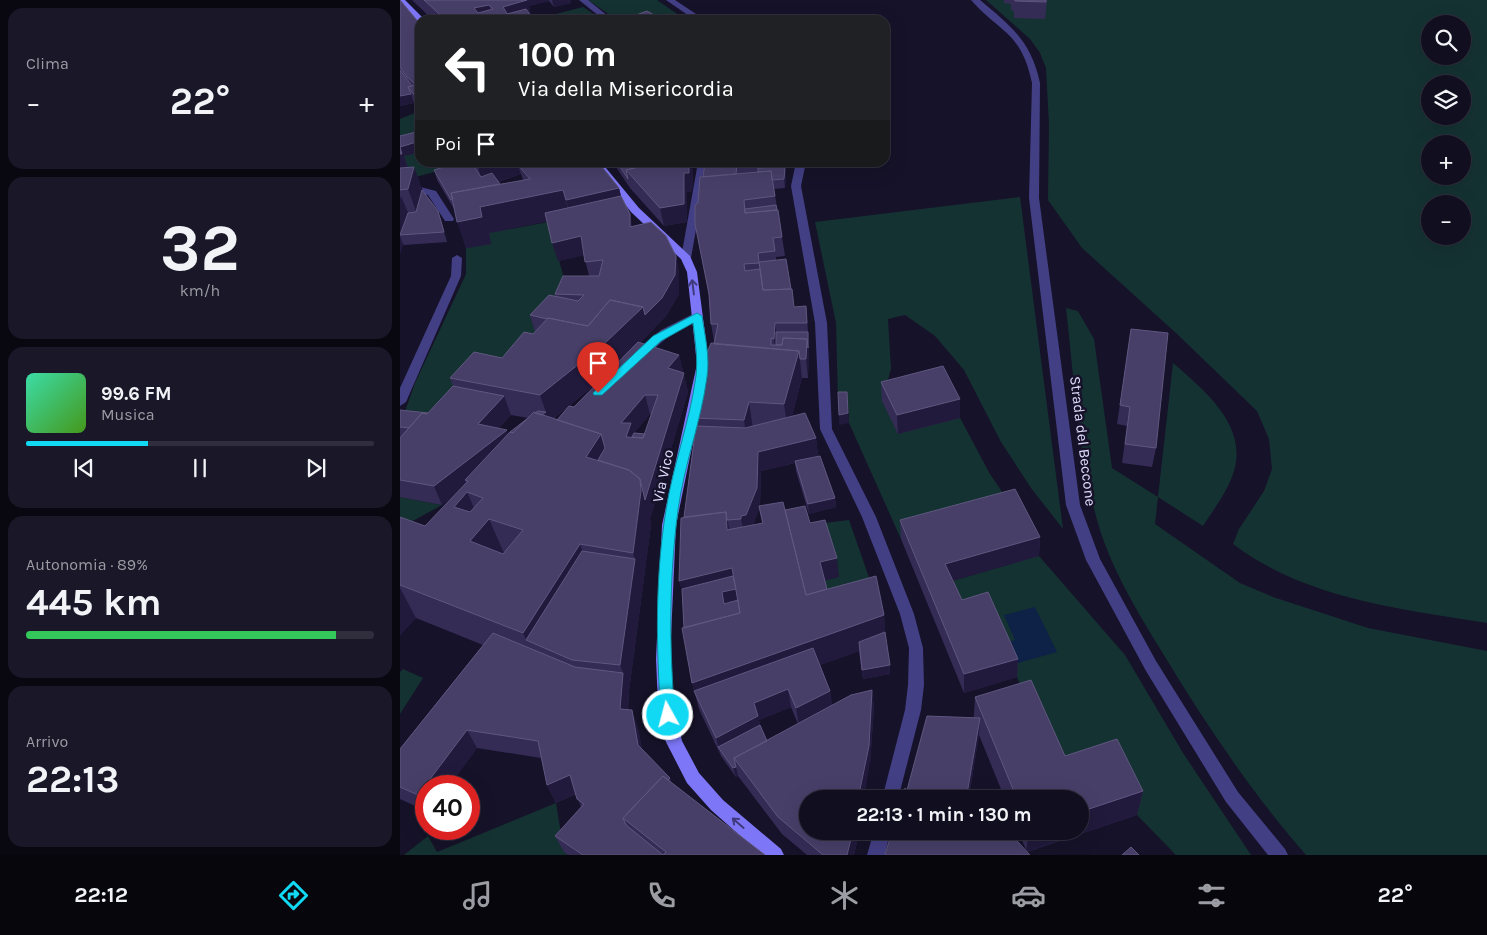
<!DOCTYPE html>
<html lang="it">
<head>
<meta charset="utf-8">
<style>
	:root { --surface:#100e1f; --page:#191728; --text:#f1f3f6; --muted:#9c9ca4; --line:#302e3d; --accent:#11d8f3 }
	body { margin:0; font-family:Karla,sans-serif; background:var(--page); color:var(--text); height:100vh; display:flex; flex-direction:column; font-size:19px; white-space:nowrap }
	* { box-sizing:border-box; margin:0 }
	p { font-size:16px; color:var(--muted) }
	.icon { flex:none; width:28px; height:28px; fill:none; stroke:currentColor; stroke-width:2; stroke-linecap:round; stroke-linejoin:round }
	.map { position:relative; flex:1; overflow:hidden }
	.sheet { display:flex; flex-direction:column; gap:8px; padding:8px; background:#090811; width:400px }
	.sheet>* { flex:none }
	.hud { position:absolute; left:15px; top:15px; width:475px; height:152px; border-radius:15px; box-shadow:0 5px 20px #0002,0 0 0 1px var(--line); background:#202124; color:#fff; overflow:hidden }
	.fabs { position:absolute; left:1021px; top:15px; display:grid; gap:10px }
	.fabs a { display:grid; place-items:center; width:50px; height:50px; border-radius:50%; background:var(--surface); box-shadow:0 5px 20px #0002,0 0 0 1px var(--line); font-size:25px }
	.speed { position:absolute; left:15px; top:775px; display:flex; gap:10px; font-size:25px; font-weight:700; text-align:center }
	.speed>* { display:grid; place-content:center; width:65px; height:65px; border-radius:50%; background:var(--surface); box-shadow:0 5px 20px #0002,0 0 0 1px var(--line); line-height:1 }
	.speed .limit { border:8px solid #d22; background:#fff; color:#111 }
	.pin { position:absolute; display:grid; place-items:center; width:42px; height:42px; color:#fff; margin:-51px -21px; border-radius:50% 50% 50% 0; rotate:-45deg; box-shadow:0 0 5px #0007 }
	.pin .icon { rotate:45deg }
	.me { position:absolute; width:55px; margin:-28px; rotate:353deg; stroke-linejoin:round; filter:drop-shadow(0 0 4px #0008) }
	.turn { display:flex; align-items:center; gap:18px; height:105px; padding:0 20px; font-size:22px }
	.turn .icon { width:65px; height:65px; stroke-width:2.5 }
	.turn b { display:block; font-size:35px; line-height:42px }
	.then { display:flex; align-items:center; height:48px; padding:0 20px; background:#0003; gap:10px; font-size:19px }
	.big { font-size:38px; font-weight:700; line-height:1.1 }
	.sheet .card { flex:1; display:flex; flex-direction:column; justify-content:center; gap:8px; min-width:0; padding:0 18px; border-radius:15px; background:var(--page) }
	.sheet .dial { align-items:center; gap:0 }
	.dial b { font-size:65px; line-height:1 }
	.song { display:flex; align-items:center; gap:15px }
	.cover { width:60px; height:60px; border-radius:8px; background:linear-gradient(135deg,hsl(160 70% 55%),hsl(100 70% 35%)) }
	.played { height:5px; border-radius:2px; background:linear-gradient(90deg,var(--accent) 35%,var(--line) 35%) }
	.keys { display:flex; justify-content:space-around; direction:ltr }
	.heat { display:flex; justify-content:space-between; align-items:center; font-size:28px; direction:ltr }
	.charge { height:8px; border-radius:4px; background:linear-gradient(90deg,#34c759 89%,var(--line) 0) }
	.trip { position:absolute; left:399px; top:790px; width:290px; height:50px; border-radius:25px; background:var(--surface); box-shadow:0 5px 20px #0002,0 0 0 1px var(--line); font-weight:700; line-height:50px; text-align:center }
	.tabs { display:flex; height:80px; justify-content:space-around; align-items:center; background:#06060c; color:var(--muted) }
	.tabs .icon { width:35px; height:35px }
	.tabs .on { color:var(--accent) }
	.tabs b { font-size:22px; color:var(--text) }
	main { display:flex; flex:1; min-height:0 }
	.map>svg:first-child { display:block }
</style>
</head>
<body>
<main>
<section class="sheet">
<div class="card"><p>Clima</p>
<div class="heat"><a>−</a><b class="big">22°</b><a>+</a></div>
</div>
<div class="card dial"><b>32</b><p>km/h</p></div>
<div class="card">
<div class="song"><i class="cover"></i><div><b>99.6 FM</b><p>Musica</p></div></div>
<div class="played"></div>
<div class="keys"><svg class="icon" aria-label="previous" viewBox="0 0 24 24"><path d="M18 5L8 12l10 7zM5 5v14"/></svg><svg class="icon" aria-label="pause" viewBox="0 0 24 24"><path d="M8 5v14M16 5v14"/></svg><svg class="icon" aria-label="next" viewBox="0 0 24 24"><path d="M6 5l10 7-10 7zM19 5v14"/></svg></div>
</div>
<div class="card"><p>Autonomia · 89%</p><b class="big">445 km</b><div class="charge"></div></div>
<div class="card"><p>Arrivo</p><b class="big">22:13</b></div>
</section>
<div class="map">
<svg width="1087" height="855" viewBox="0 0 1087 855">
	<rect width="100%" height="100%" fill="#161229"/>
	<path fill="#153232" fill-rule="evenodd" d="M188 0H257L286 20H217Z
		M586 0H1087V623C1001 609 905 599 833 544L839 529 864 491 872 469 869 439 857 411 776 333 682 248 648 200 649 125 646 68 640 53 630 39ZM1030 24H1062V56H1030ZM1030 84H1062V116H1030ZM1030 144H1062V176H1030ZM1030 204H1062V236H1030Z
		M183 7 203 20H146L144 17Z
		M17 112 20 116V141L0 147V119Z
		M20 152V162L50 163 53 167 12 178 3 156Z
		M620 197 663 529 631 488 601 442 564 370 535 336 505 315 488 319 491 369 482 401 560 418 590 474 613 508 501 539 449 423 448 402H438L436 323 415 222Z
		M148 222 169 295 160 313 43 424 2 420 15 383 66 274V248L91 244 89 233Z
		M666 308 678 311 694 339 712 468 758 497 773 363C803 389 848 425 834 471 828 491 814 509 803 526L758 497 755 524 840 583 873 597 968 628 1087 651V855H906C851 792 805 723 762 652 737 611 710 567 697 520 678 451 674 378 666 308Z
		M0 497 42 505 0 528Z
		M449 520 478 603 431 616 422 581 439 577 408 525Z
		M639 556 725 655 783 753 851 855H776L737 815 661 781 617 677 562 618 545 583Z
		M3 669 23 678 0 714V672Z
		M156 803 164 852 168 855H4L28 836 37 852Z"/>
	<path fill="#0e2146" d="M635 607 657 652 618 663 609 642 615 640 604 615Z"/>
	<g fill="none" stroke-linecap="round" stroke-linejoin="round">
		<path fill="#433f85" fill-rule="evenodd" d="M179 0H188L213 20H204Z
			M266 0H275L305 20H295Z
			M571 0H580C611 26 631 41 640 83L639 198 680 505 700 559 756 661 838 792 885 849 888 855H868L826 802 746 671 686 560 666 505 629 198 632 83C621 31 601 34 571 0Z
			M298 162H308L291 258 286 261 281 258Z
			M396 162H406L401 186 427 323 432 429 476 517 514 614 523 648 524 685 521 710 498 799H482L505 710 508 685 509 648 500 614 462 517 420 429 415 323 391 186Z
			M16 186 36 191 54 219 53 221H45L28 195 16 192 0 193V187Z
			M57 255 62 258 61 276 6 402 0 406V388L51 276 52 258Z
			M297 312 301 313 303 316 301 319 269 336 242 359H234L232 356 234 353 261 330Z
			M474 831H490L485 855H467Z"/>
		<path fill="#7d77f8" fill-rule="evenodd" d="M0 0H5L25 20 18 22 0 4Z
			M192 162H201L239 208 290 256 297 272 309 364 276 525 270 659 274 705 282 741 299 773 323 800 381 849 384 855H362L311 810 287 783 266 742 258 705 256 659 262 525 297 364 287 272 281 259 231 212Z"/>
	</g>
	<path fill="#352c56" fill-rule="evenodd" d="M0 0 20 24V116L17 112 14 103 0 106Z
		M12 0H170L171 3 154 7 149 1 129 6 131 17 134 20H33Z
		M604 0H647L645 19 614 18V11L611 10V4L604 3Z
		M20 131V152L4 156 8 167H14L22 190 41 220 47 242 4 245 3 244 0 254V136Z
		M50 162H198L219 188 221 196 230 214 232 227 276 256 279 274V294L266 316 240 343 279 355 288 392 250 519 249 513 251 525 229 691 228 710 238 728 242 749 270 778 271 783 365 855H168L164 852 155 836 181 807 176 794 156 803 147 785 141 758 77 748 49 786H26V811L0 799V749L83 645 16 618 0 635V517L25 526 54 496 42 505 0 497V438L1 437H0V410L28 413 53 386 50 378 102 358 135 332 130 315 155 296V294L189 276 184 255 158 261 147 221 89 233 91 244 66 248 54 209 37 180 34 170 52 165ZM121 174 123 180 100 184 98 182ZM203 378 174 407 157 420 153 419ZM250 414H252L245 434 234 433ZM111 415 128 418 109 434 99 428Z
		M212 162H291L293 173 292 191 287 192V222L264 226 230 188 216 167Z
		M305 162H364L363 168 385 167 386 176 385 188 374 189 382 237 385 256 376 257V260L394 307 406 306 409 342 408 378H402L392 416 416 438 418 456 435 498 436 507 409 514 396 471 395 463 361 471 360 506 385 510 410 523 439 577 425 580 427 589 484 615 485 632 490 674 463 679 459 651 420 665 430 691 432 705 472 690 474 708 470 763 408 831H459V833L454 855H407L382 834 338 776 336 777 321 756 299 709 292 683 284 627 282 589 279 581 284 517 296 426 294 418 314 341 311 324 309 296 299 242 298 202ZM359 509 362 523 353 525ZM391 707 398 724 367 741 360 725 359 720Z
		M731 329 756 448 752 467 722 463 727 426 717 424Z
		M481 382 560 418 498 434 482 401Z
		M500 520 640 537 639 556 553 580 562 600 618 659 617 677 564 693 501 539Z
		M575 697 665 756 743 791 737 815 627 852 618 831H680V799H605L579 735 569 796Z"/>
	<path fill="#211a3c" d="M123 0H149V1L129 6 132 16 119 20H108L103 7Z
		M152 0H170L171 3 154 7Z
		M89 5 93 20H78L74 8Z
		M11 94 14 103 0 106V96Z
		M20 94V109L15 96Z
		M20 141V152L4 156 11 177 14 167 26 199 20 222 8 189 0 182V147Z
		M95 162H138L118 165 121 174 84 186 78 168Z
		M289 162H291L293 173 292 191 287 192V222L264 226 260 208Z
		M361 162H364L362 173 361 164Z
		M385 167 386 176 385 188 384 179Z
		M219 188 225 214 173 226 166 200Z
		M163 190 170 217 89 233 91 244 66 248 57 222 80 207Z
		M1 196 12 222 0 235V200Z
		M230 214 234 233 230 227Z
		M0 236 3 244 0 254Z
		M181 236 186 255 158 261 152 243Z
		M276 256 279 274V294L266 316 249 334 211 371 149 422 111 439 146 412 140 395Z
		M406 306 409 342 408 378 406 359 407 339 408 332Z
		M375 323 378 342 375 348 374 339Z
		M399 351 402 378 388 431 384 404Z
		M279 355 288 392 250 519 245 500 268 368Z
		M447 392 449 423 439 425V415Z
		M245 395 250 414 234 433 228 446 221 423Z
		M104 396 111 415 85 443 78 424Z
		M560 399V418L498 434 497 415Z
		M349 402 353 429 348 447 344 420Z
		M107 430 114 449 68 481 65 480 67 486 42 505 34 486Z
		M201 434 211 467 186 457Z
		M416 438 418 457 361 471 360 507 349 534 345 538 341 519 358 452Z
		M240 479 249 513 251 525 229 691 226 727 220 709 223 673 220 665 235 559 233 553Z
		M67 492 82 526 54 507Z
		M435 498 436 507 409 514 408 504Z
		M326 512 331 539 327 530Z
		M89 519 104 553 85 575 70 541Z
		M640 537 639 556 545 583V564Z
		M180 544 191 577 126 640 123 633Z
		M437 558 439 577 422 581 420 562Z
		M332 568 339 608 286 607 279 581Z
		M0 588 16 618 0 635Z
		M484 615 486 641 302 708 294 691 292 683Z
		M618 659 617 677 564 693V674Z
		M490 665V674L463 679 462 670Z
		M388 689 391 707 359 720 362 734 318 747 321 756 316 738 354 703Z
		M472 690 474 708 470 763 464 799H458Z
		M430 691 433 709 399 726 396 708Z
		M232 710 238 728 245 762 238 745Z
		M580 718 579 736 568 799 567 794Z
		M67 730 77 748 49 786H26V807L18 795Z
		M336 767 338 776 336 777 333 768Z
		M170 775 177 793 156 803 147 785Z
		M743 791 737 815 626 852 629 831H680V812Z
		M453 831H459V833L454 855H447Z"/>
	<path fill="#473f68" stroke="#5f577f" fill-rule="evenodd" d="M0 0 20 24V83L16 85 7 77 0 67Z
		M24 0H127L103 7 111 20H46ZM89 5 93 9 78 13 74 8Z
		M615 0H646V2L615 1Z
		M126 9 134 20H111L107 14Z
		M247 11 263 20H231L228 18Z
		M211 17 216 20H202Z
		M0 70 12 86 8 87 11 94 0 96Z
		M20 83V94L15 96 8 87Z
		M20 131V141L0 147V136Z
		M0 147 2 154H0Z
		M60 162H71L81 177 92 173 100 184 51 193 53 199 51 200 34 170Z
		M74 162H95L78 168Z
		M126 162H198L219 188 166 200 163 190 80 207 82 217 57 222 51 193 130 179 118 165Z
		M217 162H258L226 170 228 179Z
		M258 162H289V173H284V204L260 208 226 170Z
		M305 162H361V164H337L336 174 303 177Z
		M14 167 8 189 0 190V168Z
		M385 167 384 179 372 180 371 171 358 172V168Z
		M371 171 375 196 344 200 345 213 378 210 382 237 373 238 375 251 358 253 359 263 344 264 345 271 360 269 363 290 392 289 394 307 406 306 407 323H375L374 339 371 338V345H382L383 338 407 339 406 359H400L399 351 314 344 318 324H311L309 294 295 224V206L298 202 300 177Z
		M22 190 38 211 44 232 0 235 8 213 16 212Z
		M221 196 230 214V227L251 222 266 236 276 256 275 275 262 298 245 315 243 307 210 300 188 326 148 318 147 319 130 315 149 295 178 301 184 295 155 294 163 276H199L203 260 185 262 181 236 152 243 145 213Z
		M376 205 377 210 345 213V209Z
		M386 259 391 289 363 290 359 262Z
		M210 300 243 307 204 344 140 395 50 378 74 352 102 358 124 332 133 334 148 318 188 326Z
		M731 329 768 333 756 448 725 444 730 407 720 405Z
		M376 332H408V348L407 339 383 338 382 345H376Z
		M238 342 279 355 268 368 284 373 245 500 240 479 229 470 198 460 205 448 201 434 157 420 169 406 174 407ZM245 395H258L243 438 226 437 231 423H221Z
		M311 343 399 351 384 404 349 402 344 420 294 418 305 358Z
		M543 366 560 399 497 415 481 382Z
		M53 386 104 396 78 424 107 430 34 486 0 480V438L22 413 27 414Z
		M438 392H447L448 413 439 415Z
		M0 410 28 413 27 414 22 413 9 428 0 427Z
		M138 411 146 412 142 415 135 413Z
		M134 412 201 434 186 457 229 470 240 479 241 491 233 553 180 544 123 633 0 585V517L25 526 68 481 65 480 110 432 113 433ZM67 492 83 498 70 512 54 507ZM89 519 123 530 103 554 70 541Z
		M405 413 416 438 358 452 357 488 346 515 341 516V519L327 520 326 512 284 517 296 426 345 428Z
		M128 418 113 433 110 432Z
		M234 433 245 434 243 438 232 437Z
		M420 456 435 498 408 504 395 461Z
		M615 489 640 537 545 564 562 600 588 592 618 659 564 674 500 520Z
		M383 502 406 595 476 576 484 615 292 683 282 628 340 613 332 568 279 581 281 518 326 512 327 530 363 523 359 506Z
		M405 506 410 523 425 520 437 558 420 562 427 589 406 595 385 510Z
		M182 551 235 559 220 665 172 660 126 640Z
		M333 576 336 589 322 592 324 604 338 600 340 613 284 628 282 589Z
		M485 632 490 665 462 670 459 642Z
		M93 633 175 667 223 673 220 709 232 710 238 745 270 778 268 780 263 776 223 818 226 825 263 855H183L155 836 184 804 177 799 170 775 147 785 138 741 67 730 18 795 0 787V749Z
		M413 648 430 691 396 708 388 689 354 703 358 716 316 738 294 691Z
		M631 680 665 756 717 739 743 791 680 812V799H617L575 697Z
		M472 690 469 746 458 799H408V831H453L447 855H423L378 817 334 758 451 695Z
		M527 716 580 718 567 794 572 799H515L507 790Z
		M360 725 367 741 334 758 336 767 333 768 318 747Z
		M263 776 365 855H263L266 852 223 818Z
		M505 788 515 799H502Z
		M492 831H608L630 855H485Z
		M731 847 739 855H722Z"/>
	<defs><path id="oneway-shaft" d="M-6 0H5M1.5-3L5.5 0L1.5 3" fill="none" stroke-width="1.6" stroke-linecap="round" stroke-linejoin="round" transform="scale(1.25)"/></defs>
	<g stroke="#3f3a7c">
		<use href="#oneway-shaft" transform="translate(293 287) rotate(-97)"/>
		<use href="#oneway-shaft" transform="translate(338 823) rotate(-139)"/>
	</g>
	<path fill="#11d8f3" stroke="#0b8c9e" d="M297 313 302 316C305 336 310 357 307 377 301 422 284 465 278 510 269 578 269 647 275 715L273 719 268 721 263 719 261 715C256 647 255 577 266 510 273 465 290 421 296 376 298 358 295 341 293 323L261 341 202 395H194L193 393 253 336Z"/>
	<g text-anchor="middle" stroke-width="5" stroke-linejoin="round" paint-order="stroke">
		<g font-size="15" fill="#e0dbfd" stroke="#161229">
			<text transform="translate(683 441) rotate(83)" y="5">Strada del Beccone</text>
			<text transform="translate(263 476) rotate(-78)" y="5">Via Vico</text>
		</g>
	</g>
</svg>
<div class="fabs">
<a><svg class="icon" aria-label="search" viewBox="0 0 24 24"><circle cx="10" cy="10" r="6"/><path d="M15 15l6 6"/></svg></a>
<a><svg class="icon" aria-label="layers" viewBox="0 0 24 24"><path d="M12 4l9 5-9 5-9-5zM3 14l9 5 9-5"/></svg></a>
<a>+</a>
<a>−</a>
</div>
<div class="speed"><div class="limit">40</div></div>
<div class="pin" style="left:198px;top:393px;background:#d93025"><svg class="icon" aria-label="arrive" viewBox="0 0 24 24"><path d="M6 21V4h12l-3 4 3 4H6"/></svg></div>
<svg class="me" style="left:268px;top:715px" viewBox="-20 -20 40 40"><circle r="17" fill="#11d8f3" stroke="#fff" stroke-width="3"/><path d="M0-11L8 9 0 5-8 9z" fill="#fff"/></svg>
<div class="trip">22:13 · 1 min · 130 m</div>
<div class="hud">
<div class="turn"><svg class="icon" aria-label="left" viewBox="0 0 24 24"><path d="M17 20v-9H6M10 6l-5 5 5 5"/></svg><div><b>100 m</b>Via della Misericordia</div></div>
<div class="then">Poi<svg class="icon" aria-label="arrive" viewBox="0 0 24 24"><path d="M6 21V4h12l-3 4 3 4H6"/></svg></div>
</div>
</div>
</main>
<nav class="tabs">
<b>22:12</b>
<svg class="icon on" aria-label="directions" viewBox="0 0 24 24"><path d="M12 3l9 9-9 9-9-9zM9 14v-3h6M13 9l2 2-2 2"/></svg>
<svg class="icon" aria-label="music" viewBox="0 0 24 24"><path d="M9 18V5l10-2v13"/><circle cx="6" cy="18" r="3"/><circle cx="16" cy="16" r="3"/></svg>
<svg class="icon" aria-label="phone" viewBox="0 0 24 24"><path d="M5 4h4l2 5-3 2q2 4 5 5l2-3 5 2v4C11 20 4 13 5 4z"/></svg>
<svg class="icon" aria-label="climate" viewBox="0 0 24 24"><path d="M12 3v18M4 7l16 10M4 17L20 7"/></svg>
<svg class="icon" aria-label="car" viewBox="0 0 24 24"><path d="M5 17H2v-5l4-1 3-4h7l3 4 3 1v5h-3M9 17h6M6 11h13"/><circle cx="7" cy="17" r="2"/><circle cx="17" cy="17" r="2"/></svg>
<svg class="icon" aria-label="filters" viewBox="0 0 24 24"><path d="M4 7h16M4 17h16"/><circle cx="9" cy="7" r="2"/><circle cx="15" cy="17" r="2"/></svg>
<b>22°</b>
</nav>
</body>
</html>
